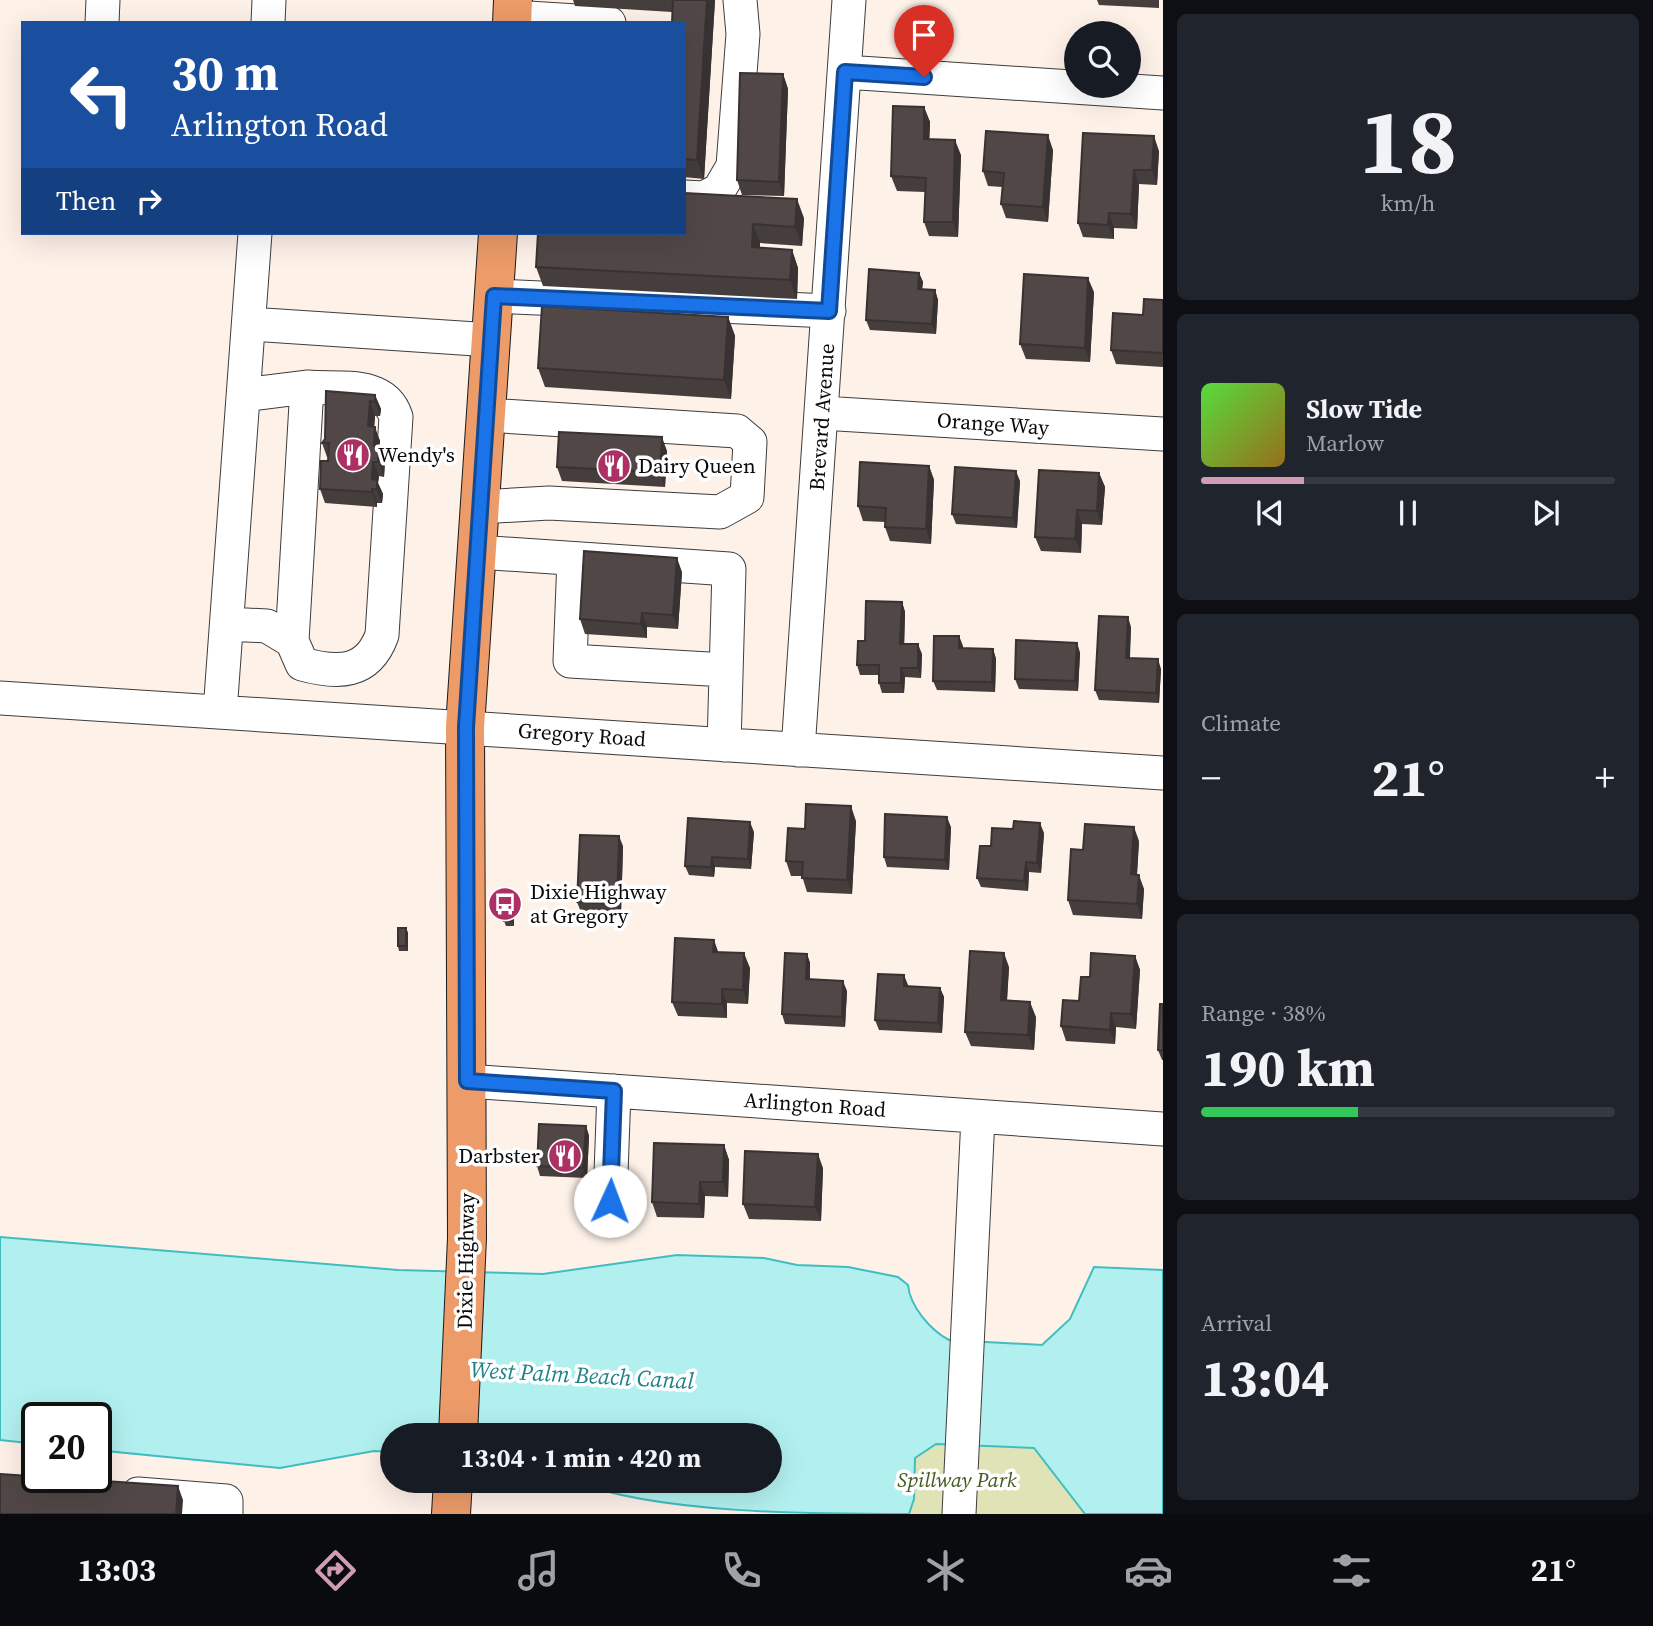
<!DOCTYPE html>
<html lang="en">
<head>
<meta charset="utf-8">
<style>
	:root { --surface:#171b24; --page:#20242c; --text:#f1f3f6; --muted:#9ea1a6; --line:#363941; --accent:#d29bb4 }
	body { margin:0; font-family:"Source Serif 4",serif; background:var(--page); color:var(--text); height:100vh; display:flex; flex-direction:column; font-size:26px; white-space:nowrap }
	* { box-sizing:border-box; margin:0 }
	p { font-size:23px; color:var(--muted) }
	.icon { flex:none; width:38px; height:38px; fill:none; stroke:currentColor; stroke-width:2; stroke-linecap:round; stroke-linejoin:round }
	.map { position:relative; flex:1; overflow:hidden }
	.sheet { display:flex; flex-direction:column; gap:14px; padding:14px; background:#0d0f14; width:490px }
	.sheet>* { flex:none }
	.hud { position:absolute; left:21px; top:21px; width:665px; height:214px; border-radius:0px; box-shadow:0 7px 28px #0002; background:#1a4fa0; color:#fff; overflow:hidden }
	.tools { position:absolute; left:1064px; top:21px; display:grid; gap:14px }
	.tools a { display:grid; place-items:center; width:77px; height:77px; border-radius:50%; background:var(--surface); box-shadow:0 7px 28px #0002; font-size:35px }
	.speed { position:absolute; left:21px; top:1402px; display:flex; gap:14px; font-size:35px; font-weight:700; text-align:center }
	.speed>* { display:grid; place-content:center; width:91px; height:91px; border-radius:50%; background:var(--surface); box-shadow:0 7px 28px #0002; line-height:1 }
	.speed .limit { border:4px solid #111; border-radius:10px; background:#fff; color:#111 }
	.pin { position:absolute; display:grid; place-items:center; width:60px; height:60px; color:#fff; margin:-72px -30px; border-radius:50% 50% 50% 0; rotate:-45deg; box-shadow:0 0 7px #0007 }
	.pin .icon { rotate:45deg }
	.me { position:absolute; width:77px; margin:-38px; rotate:2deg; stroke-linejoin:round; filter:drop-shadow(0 0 5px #0008) }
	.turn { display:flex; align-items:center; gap:24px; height:147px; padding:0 35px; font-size:32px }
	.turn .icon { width:91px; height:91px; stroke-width:2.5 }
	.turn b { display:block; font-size:49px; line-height:60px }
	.then { display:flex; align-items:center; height:66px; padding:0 35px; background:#0003; gap:14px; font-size:26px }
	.big { font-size:52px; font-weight:700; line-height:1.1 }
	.sheet .widget { flex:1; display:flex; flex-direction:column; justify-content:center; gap:10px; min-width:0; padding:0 24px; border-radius:10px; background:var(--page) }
	.sheet .dial { align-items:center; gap:0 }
	.dial b { font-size:91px; line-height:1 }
	.song { display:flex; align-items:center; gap:21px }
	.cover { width:84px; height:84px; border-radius:10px; background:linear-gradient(135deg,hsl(110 70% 55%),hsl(40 70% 35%)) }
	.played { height:7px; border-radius:4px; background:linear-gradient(90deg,var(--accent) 25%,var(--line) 25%) }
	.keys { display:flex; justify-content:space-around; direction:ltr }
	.heat { display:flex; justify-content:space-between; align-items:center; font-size:38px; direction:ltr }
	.charge { height:10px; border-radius:5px; background:linear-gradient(90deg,#34c759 38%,var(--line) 0) }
	.trip { position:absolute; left:380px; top:1423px; width:402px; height:70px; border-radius:35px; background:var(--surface); box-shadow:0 7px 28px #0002; font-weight:700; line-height:70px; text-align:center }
	.tabs { display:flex; height:112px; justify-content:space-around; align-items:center; background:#090b0e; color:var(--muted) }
	.tabs .icon { width:49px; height:49px }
	.tabs .selected { color:var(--accent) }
	.tabs b { font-size:32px; color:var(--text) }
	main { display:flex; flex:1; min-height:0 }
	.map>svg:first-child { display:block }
</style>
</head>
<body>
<main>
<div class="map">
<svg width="1163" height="1514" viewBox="0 0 1163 1514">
	<rect width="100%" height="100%" fill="#fdf1e8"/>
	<path fill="#dfe3b6" d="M936 1444 1034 1448 1085 1514H909L914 1499 915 1458Z"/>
	<path fill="#b2f0ef" stroke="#40bdc0" stroke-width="2" d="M0 1237 398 1270 543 1274 677 1255 764 1258 797 1265 848 1267 898 1277 908 1285C910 1306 930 1330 949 1340L1042 1345 1070 1319 1094 1267 1163 1270V1514H1085L1034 1448 936 1444 915 1458 914 1499 909 1514C814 1514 657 1514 574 1481L770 1480V1435H392V1452L374 1451 280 1468 96 1450V1418H37V1444L0 1440Z"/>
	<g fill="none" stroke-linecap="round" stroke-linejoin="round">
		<g stroke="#3d3d3d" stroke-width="35">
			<path id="minor" d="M512 17 609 23
				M102 23 103 0
				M268 23 269 0
				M845 72 1163 93
				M684 197 704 198 719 190 733 166 743 34 740 0
				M494 296 829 311
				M249 324 491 340
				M822 413 1163 434
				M480 507 549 503 720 512 747 497 750 442 737 431 486 415
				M478 552 729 569 724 745
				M574 559 570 661 726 670
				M227 624 267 626 292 641 307 387 244 395
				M292 641 302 664C338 674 368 674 382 635L396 417C384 380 339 390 307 387
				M0 698 1163 773
				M220 712 255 233
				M798 750 849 0
				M467 1081 1163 1129
				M610 1201 614 1091
				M138 1494 226 1501V1514
				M959 1514 978 1117"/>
		</g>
		<g stroke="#1b1b1b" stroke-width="40">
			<path id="major" d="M512 23 513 0
				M458 1435 467 1238 465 727 498 233
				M451 1514 453 1480"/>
		</g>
		<use href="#minor" stroke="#fff" stroke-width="33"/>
		<use href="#major" stroke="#ec9b69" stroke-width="38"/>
	</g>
	<path fill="#463d3d" d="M573 0H715L704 179 684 177V23L672 12 575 6Z
		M1097 0H1159V8L1099 5Z
		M783 74 788 89 784 196 742 195 737 180Z
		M924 107 930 122 929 139 961 155 958 237 929 236 924 222 925 192 897 191 891 176Z
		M1083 133 1159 151 1157 185 1139 184 1137 229 1114 228V239L1083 237 1078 223Z
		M1053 150 1048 222 1006 218 1001 204 1002 187 988 186 983 171Z
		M804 218 802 246 760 243V248L792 250 798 268 797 299 543 286 536 267 538 233Z
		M919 273 923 282 922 289 935 290 938 300 936 334 870 330 866 320Z
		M1094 292 1090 362 1026 359 1020 344Z
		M1163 300V367L1116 364 1111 350 1143 315Z
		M728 317 735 336 731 399 545 387 538 368Z
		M375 395 381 409 380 416H375L374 427 380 441V448L385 461 384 477 379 476 378 483 383 494 382 503H377V507L325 503 320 489 328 461 329 457H327L322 443Z
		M667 451 665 487 562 481 557 467Z
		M929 466 934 480 931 544 890 541 885 527V522L863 521 858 506Z
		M1099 473 1105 487 1102 525 1082 524 1081 553 1041 551 1035 537Z
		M1020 481 1017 528 956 524 952 514Z
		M682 572 678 629 647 627V638L585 634 580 619Z
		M902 602 905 612 904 644 922 654 921 678 905 677 904 693H882L879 683V675H860L857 665 865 641Z
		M1131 627 1130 658 1161 669 1159 703 1099 700 1095 690Z
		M959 636 963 648 993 649 996 659 995 692 937 690 933 681Z
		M1077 643 1080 653 1078 691 1019 689 1015 679Z
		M856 821 852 894 807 892 802 876H791L786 861 805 829Z
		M951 827 949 870 887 867 884 857Z
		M754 832 751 869 715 867 714 877 689 875 685 866Z
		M1044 833 1041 873 1029 872 1028 891 981 887 977 878 991 846Z
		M1139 841 1137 875 1144 889 1142 919 1073 915 1068 900Z
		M623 846 621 914 581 912 577 902Z
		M512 903 514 908V926H506L504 921Z
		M406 928 408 933V951H399L398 946Z
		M718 952 750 968 748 1004 727 1003V1018L678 1016 672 1002Z
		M807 954 810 963V979L847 991 845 1027 785 1024 782 1014Z
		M1135 956 1140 970 1136 1029 1116 1027 1115 1044 1066 1041 1061 1026 1079 1001 1090 977Z
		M1009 967 1007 1001 1036 1017 1034 1050 971 1046 965 1032Z
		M908 986 940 988 944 997 942 1033 879 1030 875 1020Z
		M1163 1004V1060H1162L1158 1050Z
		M586 1126 589 1136 587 1178 540 1176 537 1166Z
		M724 1145 729 1160 728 1197 705 1196 704 1218 657 1217 652 1202Z
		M823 1168 821 1221 749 1219 743 1204Z"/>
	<path fill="#393232" d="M707 0H715L704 179 697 160Z
		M783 74 788 89 784 196 779 182Z
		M924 107 930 122 929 153 924 139Z
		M1048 135 1053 150 1048 222 1043 207Z
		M1154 136 1159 151 1157 185 1152 170Z
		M955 140 961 155 958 237 953 222Z
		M1134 170 1139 184 1137 229 1131 214Z
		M797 199 804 218 802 246 795 227Z
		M1109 213 1114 228V239L1108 225Z
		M753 224 760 243 759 266 752 247Z
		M792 250 798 268 797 299 790 280Z
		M919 273 923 282 921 298 918 289Z
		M1088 278 1094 292 1090 362 1085 348Z
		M935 290 938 300 936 334 932 324Z
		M728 317 735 336 731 399 724 380Z
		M375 395 381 409 380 416 375 402Z
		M370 401 375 416 373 441 368 426Z
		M375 427 380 441V448L385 461 384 477 374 446Z
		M662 437 667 451 665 487 660 472Z
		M373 462 379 476 378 483 383 494 382 503 372 479Z
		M929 466 934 480 931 544 926 529Z
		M1016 471 1020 481 1017 528 1013 518Z
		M1099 473 1105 487 1102 525 1097 511Z
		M372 489 377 503V507L372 492Z
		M1077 510 1082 524 1081 553 1075 539Z
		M677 558 682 572 678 629 673 615Z
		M902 602 905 612 904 653 900 644Z
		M642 613 647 627V638L641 624Z
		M1128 617 1131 627 1129 668 1126 658Z
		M959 636 963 646V658L959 648Z
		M1077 643 1080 653 1078 691 1075 681Z
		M918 644 922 654 921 678 918 668Z
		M993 649 996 659 995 692 992 682Z
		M1158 659 1161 669 1159 703 1156 693Z
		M901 668 905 677 904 693 901 683Z
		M851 806 856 821 852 894 847 880Z
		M947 817 951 827 949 870 945 860Z
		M750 822 754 832 751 869 748 859Z
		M1040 823 1044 833 1041 873 1037 863Z
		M1134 827 1139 841 1136 889 1131 874Z
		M619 836 623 846 621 914 617 904Z
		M712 857 715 867 714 877 711 867Z
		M1026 862 1029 872 1028 891 1024 881Z
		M1139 875 1144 889 1142 919 1137 904Z
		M512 903 514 908V926L512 921Z
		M406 928 408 933V951L406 946Z
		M714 940 719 954 713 952Z
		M744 953 750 968 748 1004 743 990Z
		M1004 953 1009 967 1006 1015 1001 1000Z
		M807 954 810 963 809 989 806 979Z
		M1135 956 1140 970 1136 1029 1131 1014Z
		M904 975 908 985 907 996 904 986Z
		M843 981 847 991 845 1027 842 1017Z
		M940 988 944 997 942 1033 938 1023Z
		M722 989 727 1003V1018L722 1004Z
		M1030 1002 1036 1017 1034 1050 1028 1035Z
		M1111 1013 1116 1027 1115 1044 1110 1030Z
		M586 1126 589 1136 587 1178 583 1168Z
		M724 1145 729 1160 728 1197 723 1182Z
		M818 1154 823 1168 821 1221 815 1207Z
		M700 1182 705 1196 704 1218 699 1204Z
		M178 1486 183 1500 182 1514H176Z"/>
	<path fill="#514747" stroke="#393232" stroke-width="2" d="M673 0H707L697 160 684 159V23H672Z
		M740 73 783 74 779 182 737 180Z
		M893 106 924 107V139L955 140 953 222H924L926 178 891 176Z
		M986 131 1048 135 1043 207 1001 204 1004 173 983 171Z
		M1083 133 1154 136 1152 170H1134L1131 214 1109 213 1108 225 1078 223Z
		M684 193 797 199 795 227 753 224 752 247 792 250 790 280 536 267 538 233H684Z
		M869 269 919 273 918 289 935 290 932 324 866 320Z
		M1024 274 1088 278 1085 348 1020 344Z
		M1144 299 1163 300V353L1111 350 1113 313 1143 315Z
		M542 306 728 317 724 380 538 368Z
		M326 391 375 395V402L370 401 368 426 375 427 374 446 379 447 378 462H373L372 479 377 480V489H372V492L320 489 321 461H328L329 443H322L325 439Z
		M559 432 662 437 660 472 557 467Z
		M860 462 929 466 926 529 885 527 886 508 858 506Z
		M955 467 1016 471 1013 518 952 514Z
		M1039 470 1099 473 1097 511 1077 510 1075 539 1035 537Z
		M584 551 677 558 673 615 642 613 641 624 580 619Z
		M866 601 902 602 900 644H918V668H901V683H879V665H857L858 641H865Z
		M1099 616 1128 617 1126 658 1158 659 1156 693 1095 690Z
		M934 636H959V648L993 649 992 682 933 681Z
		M1016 640 1077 643 1075 681 1015 679Z
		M806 804 851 806 847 880 802 878 803 862 786 861 788 828 805 829Z
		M885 814 947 817 945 860 884 857Z
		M688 818 750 822 748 859 712 857 711 867 685 866Z
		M1014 821 1040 823 1037 863 1026 862 1024 881 977 878 980 846H991L992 828 1013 829Z
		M1085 824 1134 827 1131 874 1139 875 1137 904 1068 900 1071 849 1083 850Z
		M580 835 619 836 617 904 577 902Z
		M504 903H512V921H504Z
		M398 928H406V946H398Z
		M675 938 714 940 713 952 744 953 743 990 722 989V1004L672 1002Z
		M970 951 1004 953 1001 1000 1030 1002 1028 1035 965 1032Z
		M785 953 807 954 806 979 843 981 842 1017 782 1014Z
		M1091 953 1135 956 1131 1014 1111 1013 1110 1030 1061 1026 1063 1000 1079 1001 1081 977H1090Z
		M878 974 904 975V986L940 988 938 1023 875 1020Z
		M1160 1004H1163V1051L1158 1050Z
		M539 1124 586 1126 583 1168 537 1166Z
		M654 1143 724 1145 723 1182H700L699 1204 652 1202Z
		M745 1151 818 1154 815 1207 743 1204Z
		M0 1474 178 1486 176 1514H0Z"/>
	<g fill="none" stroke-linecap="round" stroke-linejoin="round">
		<g stroke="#114b97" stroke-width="18">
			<path id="route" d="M610 1201 614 1091 467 1081 466 727 494 296 829 311 845 72 924 77"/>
		</g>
		<use href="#route" stroke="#1a73e8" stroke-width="12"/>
	</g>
	<defs>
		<g id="restaurant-disc" transform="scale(1.75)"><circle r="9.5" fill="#ac3064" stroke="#fff"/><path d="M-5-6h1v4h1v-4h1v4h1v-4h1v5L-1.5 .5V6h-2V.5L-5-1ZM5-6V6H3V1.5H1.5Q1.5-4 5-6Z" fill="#fff"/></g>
		<g id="bus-disc" transform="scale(1.75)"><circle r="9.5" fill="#ac3064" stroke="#fff"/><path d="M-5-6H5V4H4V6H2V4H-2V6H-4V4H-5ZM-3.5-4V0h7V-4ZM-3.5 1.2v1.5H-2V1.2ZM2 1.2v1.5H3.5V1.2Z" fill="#fff"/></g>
	</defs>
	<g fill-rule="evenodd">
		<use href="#restaurant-disc" x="353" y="455"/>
		<use href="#restaurant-disc" x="614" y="466"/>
		<use href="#bus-disc" x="505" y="904"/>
		<use href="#restaurant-disc" x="565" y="1156"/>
	</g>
	<g text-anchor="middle" stroke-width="7" stroke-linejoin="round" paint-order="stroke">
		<g font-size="21" fill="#0a0a0a" stroke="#fff">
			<text transform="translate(822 417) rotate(-86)" y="7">Brevard Avenue</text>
			<text transform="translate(993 424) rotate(4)" y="7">Orange Way</text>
			<text transform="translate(582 735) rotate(4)" y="7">Gregory Road</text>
			<text transform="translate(815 1105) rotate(4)" y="7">Arlington Road</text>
			<text transform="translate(466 1261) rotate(-89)" y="7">Dixie Highway</text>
		</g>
		<g font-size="21" fill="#0a0a0a" stroke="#fff" text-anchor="start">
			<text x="378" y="462">Wendy's</text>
			<text x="638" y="473">Dairy Queen</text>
			<text x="530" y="899">Dixie Highway<tspan x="530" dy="24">at Gregory</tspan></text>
			<text x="540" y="1163" text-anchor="end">Darbster</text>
		</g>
		<g font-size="21" font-style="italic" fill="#435a21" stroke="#fff">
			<text x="957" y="1487">Spillway Park</text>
		</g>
		<g font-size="23" font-style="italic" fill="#1f8289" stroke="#fff">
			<text transform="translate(582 1375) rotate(3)" y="8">West Palm Beach Canal</text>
		</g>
	</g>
</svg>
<div class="tools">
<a><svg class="icon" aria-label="search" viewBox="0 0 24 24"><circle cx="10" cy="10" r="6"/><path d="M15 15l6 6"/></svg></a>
</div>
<div class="speed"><div class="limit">20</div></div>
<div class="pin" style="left:924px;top:77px;background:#d93025"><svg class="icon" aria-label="arrive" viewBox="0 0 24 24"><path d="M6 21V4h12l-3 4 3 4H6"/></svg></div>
<svg class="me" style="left:610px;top:1201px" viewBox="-20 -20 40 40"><circle r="19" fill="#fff"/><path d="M0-13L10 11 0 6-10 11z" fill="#1a73e8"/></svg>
<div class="trip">13:04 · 1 min · 420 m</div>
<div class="hud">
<div class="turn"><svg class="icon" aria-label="left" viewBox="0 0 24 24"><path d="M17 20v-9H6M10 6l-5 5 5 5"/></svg><div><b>30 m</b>Arlington Road</div></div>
<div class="then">Then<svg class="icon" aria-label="right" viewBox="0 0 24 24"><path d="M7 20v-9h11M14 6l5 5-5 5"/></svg></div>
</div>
</div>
<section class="sheet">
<div class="widget dial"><b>18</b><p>km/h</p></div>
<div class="widget">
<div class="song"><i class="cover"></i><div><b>Slow Tide</b><p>Marlow</p></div></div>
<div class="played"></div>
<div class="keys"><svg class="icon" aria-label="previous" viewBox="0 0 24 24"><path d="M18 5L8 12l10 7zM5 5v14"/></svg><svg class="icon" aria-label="pause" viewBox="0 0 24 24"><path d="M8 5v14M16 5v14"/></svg><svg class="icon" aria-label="next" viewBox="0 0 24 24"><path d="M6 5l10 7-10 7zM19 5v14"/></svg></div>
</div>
<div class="widget"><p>Climate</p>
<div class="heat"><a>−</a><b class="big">21°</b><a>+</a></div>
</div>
<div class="widget"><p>Range · 38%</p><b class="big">190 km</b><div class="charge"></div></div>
<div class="widget"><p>Arrival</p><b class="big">13:04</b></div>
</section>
</main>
<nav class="tabs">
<b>13:03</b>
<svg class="icon selected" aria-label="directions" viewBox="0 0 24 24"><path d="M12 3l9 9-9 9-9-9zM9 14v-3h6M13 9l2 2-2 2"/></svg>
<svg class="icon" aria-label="music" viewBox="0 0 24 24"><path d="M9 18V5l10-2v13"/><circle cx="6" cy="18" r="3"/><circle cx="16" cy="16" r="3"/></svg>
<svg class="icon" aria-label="phone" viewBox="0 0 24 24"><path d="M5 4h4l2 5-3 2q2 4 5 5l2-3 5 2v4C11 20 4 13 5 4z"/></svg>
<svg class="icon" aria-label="climate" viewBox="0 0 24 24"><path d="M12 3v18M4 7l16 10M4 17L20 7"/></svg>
<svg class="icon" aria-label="car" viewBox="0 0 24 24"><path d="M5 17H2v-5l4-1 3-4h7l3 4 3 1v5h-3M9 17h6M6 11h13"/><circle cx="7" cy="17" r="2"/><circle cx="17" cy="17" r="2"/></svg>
<svg class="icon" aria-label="filters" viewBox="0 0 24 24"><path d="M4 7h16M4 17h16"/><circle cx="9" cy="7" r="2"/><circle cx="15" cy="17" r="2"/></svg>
<b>21°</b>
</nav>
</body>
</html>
